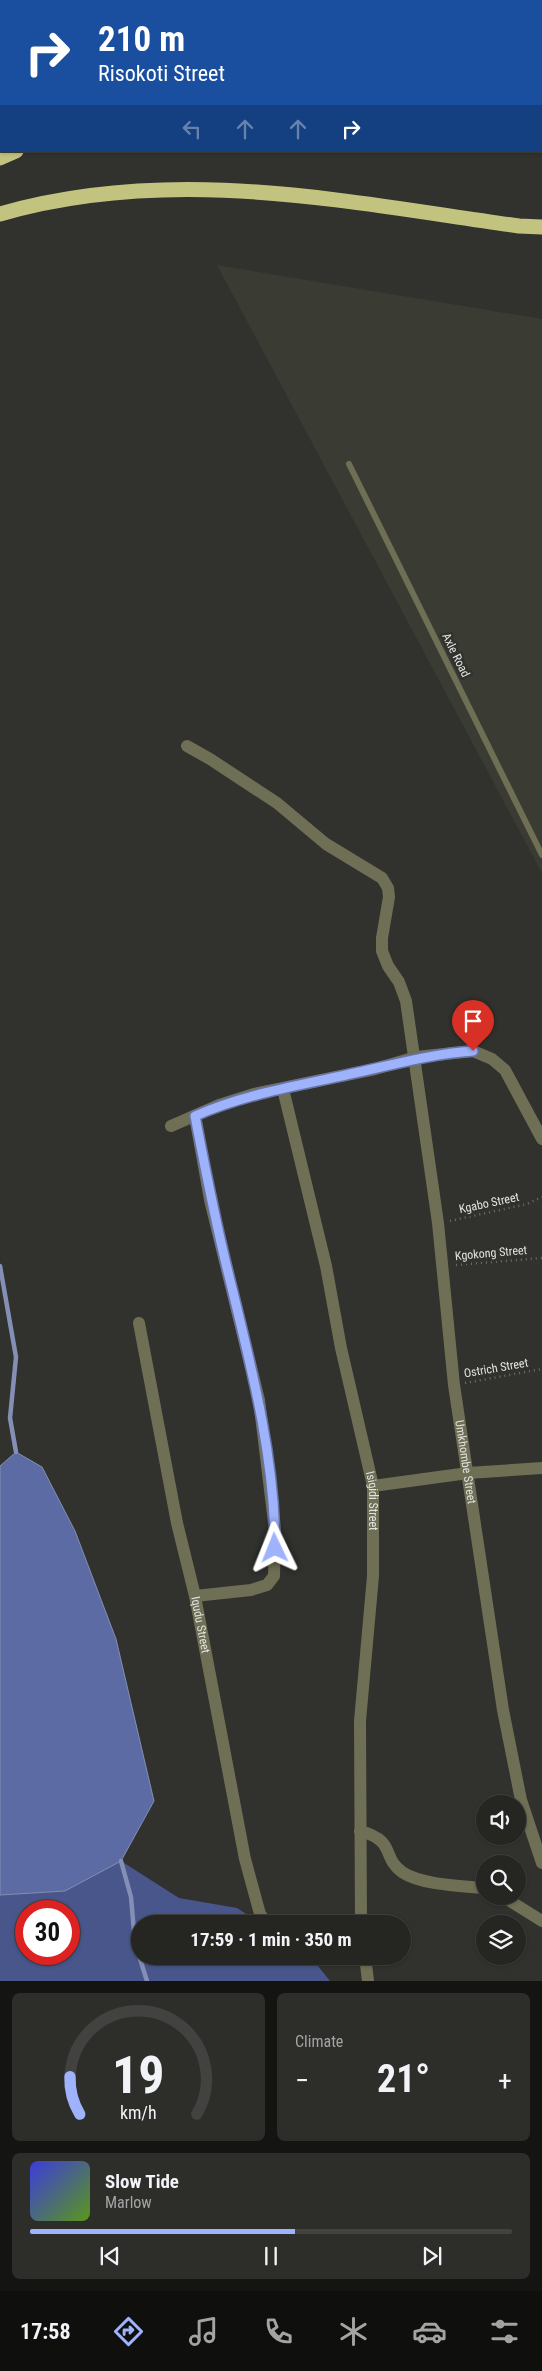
<!DOCTYPE html>
<html lang="en">
<head>
<meta charset="utf-8">
<style>
	:root { --surface:#252522; --page:#2d2d2a; --text:#f1f3f6; --muted:#a3a5a5; --line:#424240; --accent:#9fb3fd }
	body { margin:0; font-family:"Roboto Condensed",sans-serif; background:var(--page); color:var(--text); height:100vh; display:flex; flex-direction:column; font-size:19px; white-space:nowrap }
	* { box-sizing:border-box; margin:0 }
	p { font-size:16px; color:var(--muted) }
	.icon { flex:none; width:28px; height:28px; fill:none; stroke:currentColor; stroke-width:2; stroke-linecap:round; stroke-linejoin:round }
	.map { position:relative; height:1981px; overflow:hidden }
	.drawer { display:flex; flex-direction:column; gap:12px; padding:12px; background:#141413; flex:1 }
	.drawer>* { flex:none }
	.hud { position:absolute; left:0px; top:0px; width:542px; height:152px; box-shadow:0 1px 4px #0004,0 0 0 1px var(--line); background:#1a4fa0; color:#fff; overflow:hidden }
	.controls { position:absolute; left:476px; top:1795px; display:grid; gap:10px }
	.controls a { display:grid; place-items:center; width:50px; height:50px; border-radius:50%; background:var(--surface); box-shadow:0 1px 4px #0004,0 0 0 1px var(--line); font-size:25px }
	.speed { position:absolute; left:15px; top:1900px; display:flex; gap:10px; font-size:25px; font-weight:700; text-align:center }
	.speed>* { display:grid; place-content:center; width:65px; height:65px; border-radius:50%; background:var(--surface); box-shadow:0 1px 4px #0004,0 0 0 1px var(--line); line-height:1 }
	.speed .limit { border:8px solid #d22; background:#fff; color:#111 }
	.pin { position:absolute; display:grid; place-items:center; width:42px; height:42px; color:#fff; margin:-51px -21px; border-radius:50% 50% 50% 0; rotate:-45deg; box-shadow:0 0 5px #0007 }
	.pin .icon { rotate:45deg }
	.me { position:absolute; width:55px; margin:-28px; rotate:358deg; stroke-linejoin:round; filter:drop-shadow(0 0 4px #0008) }
	.turn { display:flex; align-items:center; gap:18px; height:105px; padding:0 15px; font-size:22px }
	.turn .icon { width:65px; height:65px; stroke-width:2.5 }
	.turn b { display:block; font-size:35px; line-height:42px }
	.lanes { display:flex; align-items:center; height:48px; padding:0 15px; background:#0003; justify-content:center; gap:25px; direction:ltr }
	.lanes .off { opacity:.35 }
	.big { font-size:38px; font-weight:700; line-height:1.1 }
	.drawer .tile { flex:1; display:flex; flex-direction:column; justify-content:center; gap:8px; min-width:0; padding:0 18px; border-radius:8px; background:var(--page) }
	.drawer .dial { align-items:center; gap:0 }
	.dial svg { height:130px; overflow:visible; fill:none; stroke:var(--line); stroke-width:7; stroke-linecap:round; text-anchor:middle }
	.dial text { fill:var(--text); stroke:none }
	.song { display:flex; align-items:center; gap:15px }
	.cover { width:60px; height:60px; border-radius:8px; background:linear-gradient(135deg,hsl(240 70% 55%),hsl(90 70% 35%)) }
	.played { height:5px; border-radius:2px; background:linear-gradient(90deg,var(--accent) 55%,var(--line) 55%) }
	.keys { display:flex; justify-content:space-around; direction:ltr }
	.heat { display:flex; justify-content:space-between; align-items:center; font-size:28px; direction:ltr }
	.drawer .tiles { flex:1; display:grid; gap:12px; grid-template-columns:1fr 1fr }
	.tile:last-child { grid-column:span 2 }
	.trip { position:absolute; left:131px; top:1915px; width:280px; height:50px; border-radius:25px; background:var(--surface); box-shadow:0 1px 4px #0004,0 0 0 1px var(--line); font-weight:700; line-height:50px; text-align:center }
	.dock { display:flex; height:80px; justify-content:space-around; align-items:center; background:#0f0f0e; color:var(--muted) }
	.dock .icon { width:35px; height:35px }
	.dock .active { color:var(--accent) }
	.dock b { font-size:22px; color:var(--text) }
	.map>svg:first-child { display:block }
</style>
</head>
<body>
<div class="map">
<svg width="542" height="1981" viewBox="0 0 542 1981">
	<rect width="100%" height="100%" fill="#31312e"/>
	<path fill="#3a3b33" d="M217 265 542 319V873Z"/>
	<path fill="#48568c" fill-rule="evenodd" d="M121 1861 179 1898 237 1908 262 1924H140V1956H310L330 1981H0V1895L65 1891ZM26 1911H69V1954H26Z"/>
	<path fill="#5c6ba3" stroke="#848fb5" d="M16 1452 42 1467 75 1531 116 1639 154 1801 121 1861 65 1891 0 1895V1466Z"/>
	<g fill="none" stroke-linecap="round" stroke-linejoin="round">
		<path stroke="#848fb5" stroke-width="4.5" d="M0 1266 16 1357 10 1418 16 1452
			M121 1861 131 1897 135 1943 147 1981"/>
		<path stroke="#6d6d6a" stroke-width="2.5" stroke-dasharray="1 4" stroke-linecap="butt" d="M450 1221 527 1204 542 1197
			M456 1265 542 1258
			M465 1383 542 1369"/>
		<path stroke="#6e6f54" stroke-width="6" d="M349 464 542 855"/>
		<g stroke="#6e6f54" stroke-width="12">
			<path id="s1" d="M187 746 210 759 277 803 326 844 382 878 388 888 389 897 382 938V951L388 966 399 982 406 1001 438 1223 454 1385 503 1710 521 1800 542 1863"/>
			<path id="s2" d="M283 1089 326 1266 341 1348 373 1486V1576L360 1721 361 1924"/>
			<path d="M171 1126 219 1105 254 1094 375 1069 416 1057 473 1051 492 1059 505 1070 542 1139"/>
			<path id="s3" d="M139 1323 177 1523 195 1596 245 1859 260 1914 267 1924"/>
			<path d="M373 1486 468 1473 542 1468"/>
			<path d="M195 1596 251 1590 267 1585 274 1576 275 1531 259 1400 210 1200 195 1116"/>
			<path d="M360 1831C397 1841 381 1857 402 1872 421 1885 462 1886 485 1888"/>
			<path d="M502 1896 542 1921"/>
			<path d="M365 1956 368 1981"/>
		</g>
		<path stroke="#c2c37f" stroke-width="15" d="M38 1 39 0
			M163 1 165 0
			M306 1 308 0
			M496 1V0
			M0 27H1
			M0 81 1 80
			M541 140H542
			M0 158 16 151
			M0 214C173 164 346 202 519 226L542 227"/>
	</g>
	<g fill="none" stroke-linecap="round" stroke-linejoin="round">
		<g stroke="#6774a4" stroke-width="12">
			<path id="route" d="M275 1548C275 1455 250 1362 228 1272 215 1220 205 1168 195 1116 245 1094 297 1086 350 1074 392 1065 430 1054 473 1051"/>
		</g>
		<use href="#route" stroke="#9fb3fd" stroke-width="9"/>
	</g>
	<g text-anchor="middle" stroke-width="5" stroke-linejoin="round" paint-order="stroke">
		<g font-size="12" fill="#e2e2e0" stroke="#31312e">
			<text transform="translate(456 655) rotate(64)" y="4">Axle Road</text>
			<text transform="translate(489 1203) rotate(-12)" y="4">Kgabo Street</text>
			<text transform="translate(491 1253) rotate(-5)" y="4">Kgokong Street</text>
			<text transform="translate(496 1368) rotate(-10)" y="4">Ostrich Street</text>
			<text dy="4" stroke="none"><textPath href="#s1" startOffset="832">Umkhombe Street</textPath></text>
			<text dy="4" stroke="none"><textPath href="#s2" startOffset="422">Isigidi Street</textPath></text>
			<text dy="4" stroke="none"><textPath href="#s3" startOffset="308">Iqudu Street</textPath></text>
		</g>
	</g>
</svg>
<div class="controls">
<a><svg class="icon" aria-label="sound" viewBox="0 0 24 24"><path d="M4 9h4l5-4v14l-5-4H4zM17 9q2 3 0 6"/></svg></a>
<a><svg class="icon" aria-label="search" viewBox="0 0 24 24"><circle cx="10" cy="10" r="6"/><path d="M15 15l6 6"/></svg></a>
<a><svg class="icon" aria-label="layers" viewBox="0 0 24 24"><path d="M12 4l9 5-9 5-9-5zM3 14l9 5 9-5"/></svg></a>
</div>
<div class="speed"><div class="limit">30</div></div>
<div class="pin" style="left:473px;top:1051px;background:#d93025"><svg class="icon" aria-label="arrive" viewBox="0 0 24 24"><path d="M6 21V4h12l-3 4 3 4H6"/></svg></div>
<svg class="me" style="left:275px;top:1548px" viewBox="-20 -20 40 40"><path d="M0-17L14 15 0 8-14 15z" fill="#9fb3fd" stroke="#fff" stroke-width="4"/></svg>
<div class="trip">17:59 · 1 min · 350 m</div>
<div class="hud">
<div class="turn"><svg class="icon" aria-label="right" viewBox="0 0 24 24"><path d="M7 20v-9h11M14 6l5 5-5 5"/></svg><div><b>210 m</b>Risokoti Street</div></div>
<div class="lanes"><svg class="icon off" aria-label="left" viewBox="0 0 24 24"><path d="M17 20v-9H6M10 6l-5 5 5 5"/></svg><svg class="icon off" aria-label="ahead" viewBox="0 0 24 24"><path d="M12 20V5M6 11l6-6 6 6"/></svg><svg class="icon off" aria-label="ahead" viewBox="0 0 24 24"><path d="M12 20V5M6 11l6-6 6 6"/></svg><svg class="icon" aria-label="right" viewBox="0 0 24 24"><path d="M7 20v-9h11M14 6l5 5-5 5"/></svg></div>
</div>
</div>
<section class="drawer">
<div class="tiles">
<div class="tile dial"><svg viewBox="0 0 100 80">
<path d="M14 69A42 42 0 1 1 86 69"/>
<path d="M14 69A42 42 0 0 1 8 46" stroke="#9fb3fd"/>
<text x="50" y="56" font-size="32" font-weight="700">19</text>
<text x="50" y="72" font-size="11">km/h</text>
</svg></div>
<div class="tile"><p>Climate</p>
<div class="heat"><a>−</a><b class="big">21°</b><a>+</a></div>
</div>
<div class="tile">
<div class="song"><i class="cover"></i><div><b>Slow Tide</b><p>Marlow</p></div></div>
<div class="played"></div>
<div class="keys"><svg class="icon" aria-label="previous" viewBox="0 0 24 24"><path d="M18 5L8 12l10 7zM5 5v14"/></svg><svg class="icon" aria-label="pause" viewBox="0 0 24 24"><path d="M8 5v14M16 5v14"/></svg><svg class="icon" aria-label="next" viewBox="0 0 24 24"><path d="M6 5l10 7-10 7zM19 5v14"/></svg></div>
</div>
</div>
</section>
<nav class="dock">
<b>17:58</b>
<svg class="icon active" aria-label="directions" viewBox="0 0 24 24"><path d="M12 3l9 9-9 9-9-9zM9 14v-3h6M13 9l2 2-2 2"/></svg>
<svg class="icon" aria-label="music" viewBox="0 0 24 24"><path d="M9 18V5l10-2v13"/><circle cx="6" cy="18" r="3"/><circle cx="16" cy="16" r="3"/></svg>
<svg class="icon" aria-label="phone" viewBox="0 0 24 24"><path d="M5 4h4l2 5-3 2q2 4 5 5l2-3 5 2v4C11 20 4 13 5 4z"/></svg>
<svg class="icon" aria-label="climate" viewBox="0 0 24 24"><path d="M12 3v18M4 7l16 10M4 17L20 7"/></svg>
<svg class="icon" aria-label="car" viewBox="0 0 24 24"><path d="M5 17H2v-5l4-1 3-4h7l3 4 3 1v5h-3M9 17h6M6 11h13"/><circle cx="7" cy="17" r="2"/><circle cx="17" cy="17" r="2"/></svg>
<svg class="icon" aria-label="filters" viewBox="0 0 24 24"><path d="M4 7h16M4 17h16"/><circle cx="9" cy="7" r="2"/><circle cx="15" cy="17" r="2"/></svg>
</nav>
</body>
</html>
